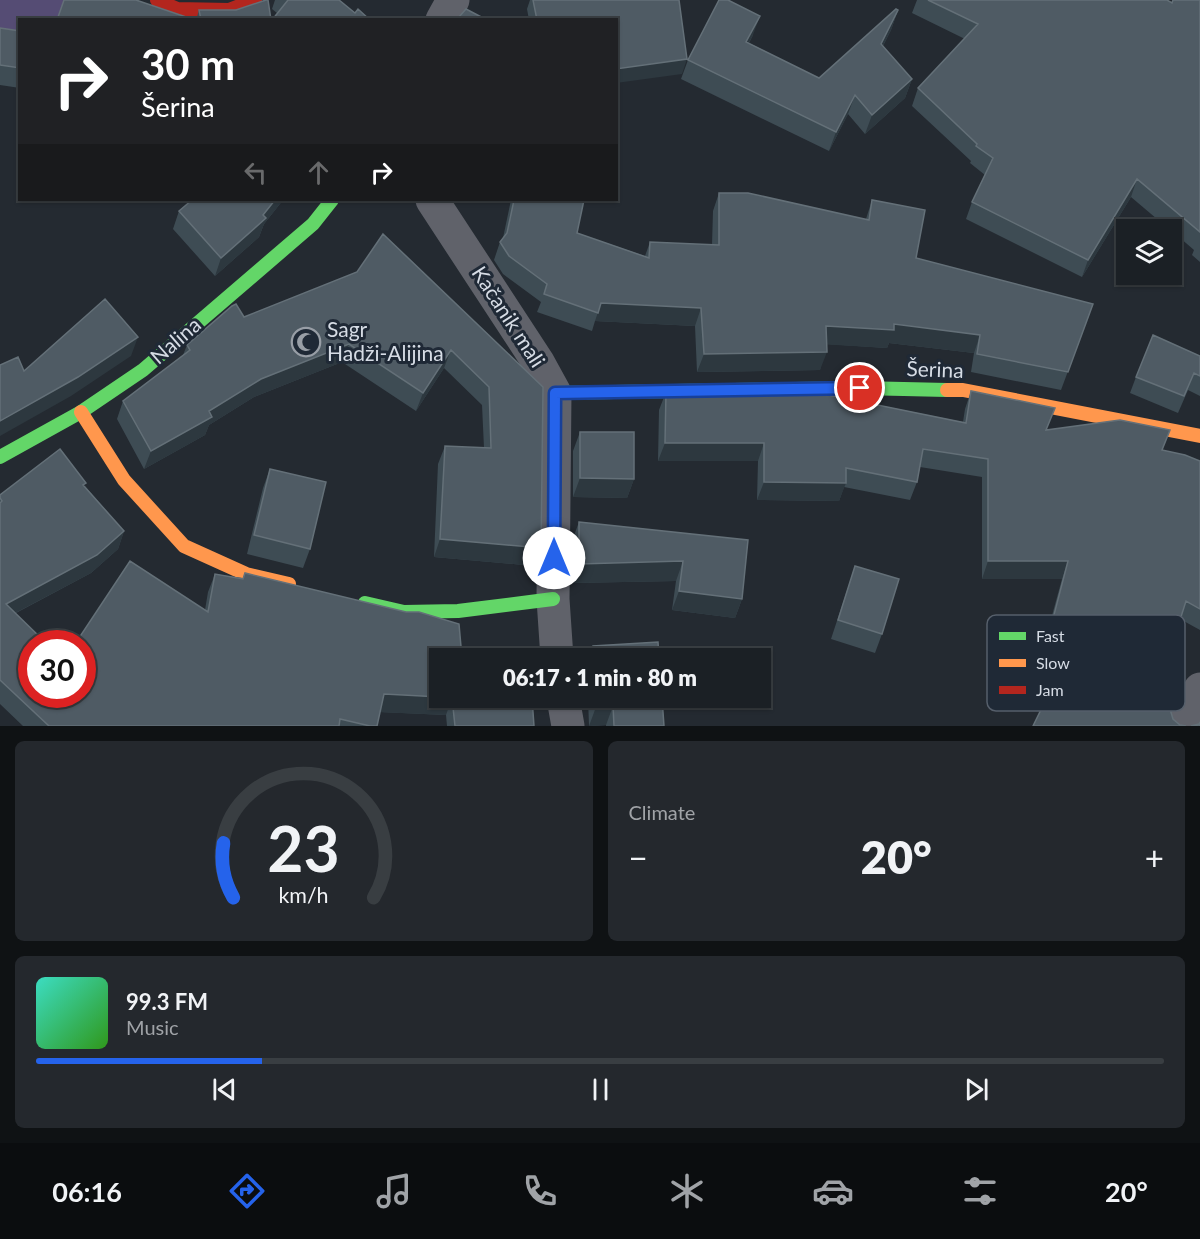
<!DOCTYPE html>
<html lang="en">
<head>
<meta charset="utf-8">
<style>
	:root { --surface:#1b2025; --page:#24282d; --text:#f1f3f6; --muted:#a0a3a7; --line:#393e42; --accent:#2563eb }
	body { margin:0; font-family:Lato,sans-serif; background:var(--page); color:var(--text); height:100vh; display:flex; flex-direction:column; font-size:22px; white-space:nowrap }
	* { box-sizing:border-box; margin:0 }
	p { font-size:20px; color:var(--muted) }
	.icon { flex:none; width:33px; height:33px; fill:none; stroke:currentColor; stroke-width:2; stroke-linecap:round; stroke-linejoin:round }
	.map { position:relative; height:726px; overflow:hidden }
	.sheet { display:flex; flex-direction:column; gap:15px; padding:15px; background:#0f1214; flex:1 }
	.sheet>* { flex:none }
	.hud { position:absolute; left:18px; top:18px; width:600px; height:183px; border-radius:0px; box-shadow:0 2px 4px #0004,0 0 0 2px var(--line); background:#202124; color:#fff; overflow:hidden }
	.tools { position:absolute; left:1116px; top:219px; display:grid; gap:12px }
	.tools a { display:grid; place-items:center; width:66px; height:66px; border-radius:0px; background:var(--surface); box-shadow:0 2px 4px #0004,0 0 0 2px var(--line); font-size:30px }
	.speed { position:absolute; left:18px; top:630px; display:flex; gap:12px; font-size:30px; font-weight:700; text-align:center }
	.speed>* { display:grid; place-content:center; width:78px; height:78px; border-radius:50%; background:var(--surface); box-shadow:0 2px 4px #0004,0 0 0 2px var(--line); line-height:1 }
	.speed .limit { border:9px solid #d22; background:#fff; color:#111 }
	.pin { position:absolute; display:grid; place-items:center; width:51px; height:51px; color:#fff; margin:-26px; border:3px solid #fff; border-radius:50%; box-shadow:0 2px 6px #0007 }
	.me { position:absolute; width:66px; margin:-33px; rotate:0deg; stroke-linejoin:round; filter:drop-shadow(0 0 4px #0008) }
	.turn { display:flex; align-items:center; gap:21px; height:126px; padding:0 24px; font-size:27px }
	.turn .icon { width:78px; height:78px; stroke-width:2.5 }
	.turn b { display:block; font-size:42px; line-height:51px }
	.lanes { display:flex; align-items:center; height:57px; padding:0 24px; background:#0003; justify-content:center; gap:30px; direction:ltr }
	.lanes .off { opacity:.35 }
	.big { font-size:45px; font-weight:800; line-height:1.1 }
	.sheet .widget { flex:1; display:flex; flex-direction:column; justify-content:center; gap:9px; min-width:0; padding:0 21px; border-radius:9px; background:var(--page) }
	.sheet .dial { align-items:center; gap:0 }
	.dial svg { height:156px; overflow:visible; fill:none; stroke:var(--line); stroke-width:7; stroke-linecap:round; text-anchor:middle }
	.dial text { fill:var(--text); stroke:none }
	.song { display:flex; align-items:center; gap:18px }
	.cover { width:72px; height:72px; border-radius:9px; background:linear-gradient(135deg,hsl(170 70% 55%),hsl(110 70% 35%)) }
	.played { height:6px; border-radius:3px; background:linear-gradient(90deg,var(--accent) 20%,var(--line) 20%) }
	.keys { display:flex; justify-content:space-around; direction:ltr }
	.heat { display:flex; justify-content:space-between; align-items:center; font-size:33px; direction:ltr }
	.sheet .tiles { flex:1; display:grid; gap:15px; grid-template-columns:1fr 1fr }
	.widget:last-child { grid-column:span 2 }
	.trip { position:absolute; left:429px; top:648px; width:342px; height:60px; border-radius:0px; background:var(--surface); box-shadow:0 2px 4px #0004,0 0 0 2px var(--line); font-weight:800; line-height:60px; text-align:center }
	.tab-bar { display:flex; height:96px; justify-content:space-around; align-items:center; background:#0b0d0f; color:var(--muted) }
	.tab-bar .icon { width:42px; height:42px }
	.tab-bar .selected { color:var(--accent) }
	.tab-bar b { font-size:27px; color:var(--text) }
	.map>svg:first-child { display:block }
</style>
</head>
<body>
<div class="map">
<svg width="1200" height="726" viewBox="0 0 1200 726">
	<rect width="100%" height="100%" fill="#242a31"/>
	<path fill="#554c74" d="M0 0H86L78 19 20 20 19 47 0 50Z"/>
	<g fill="none" stroke-linecap="round" stroke-linejoin="round">
		<path stroke="#60626a" stroke-width="33" d="M442 20 453 0
			M432 200 538 362 555 393 553 599 557 658
			M563 698 568 726
			M1182 726 1200 689"/>
		<path stroke="#63d668" stroke-width="14" d="M555 393 860 388 947 390
			M0 457 81 412 143 370 313 224 332 200
			M365 603 404 612 458 611 553 599"/>
		<path stroke="#ff974d" stroke-width="14" d="M947 390H963L1200 436
			M81 412 124 480 184 546 246 574 289 584"/>
		<path stroke="#b3261e" stroke-width="14" d="M157 0 177 9 229 10 255 0"/>
	</g>
	<path fill="#3e4c54" d="M275 0H339L355 13H277L272 9Z
		M530 0H679L682 74 616 20H529L527 9Z
		M917 0H1167L1172 3 1200 0V262L1192 255 1194 250 1172 231V230H1170L1131 197 1082 277 966 219 972 202 985 175 970 163 971 161 912 106 918 88 965 39 912 13Z
		M199 10 271 20H196Z
		M898 10 891 30 883 46 912 79 905 98 865 134 848 114 829 151 681 79 688 60 753 35 749 43 819 78Z
		M0 28 20 31V88L0 85Z
		M719 193 866 219 872 200 916 258 1093 304 1061 390 971 372 974 353 889 343 887 348 826 344 820 370 697 372 695 326 595 321 592 331 537 312 541 302 503 274 494 260 500 242 503 238 511 200H584L577 233 645 256 650 242 712 245 713 211Z
		M192 200H283L264 224 259 237 215 276 173 229 179 211Z
		M357 272 543 387 541 548 535 566 434 557 438 464 445 446 484 448 482 405 444 368 416 411 342 362 254 397 209 425 205 435 144 469 117 419 123 401 183 355 187 345 244 317Z
		M1200 356V396L1188 390 1178 413 1130 393 1136 377Z
		M971 391 1046 430 1163 450 1200 461V630L1180 619 1046 700 1028 695 1042 652 1062 579H982V477L920 467 917 482 910 500 844 487 839 501 757 500 758 461H658L659 410 666 392 828 395 963 422 965 409Z
		M580 432 634 479 627 498 573 497V451Z
		M270 469 310 549 303 568 247 554 263 488Z
		M85 486 124 531 118 549 91 573 16 613 32 694 205 610 208 592 215 574 243 578 245 573 440 698H532L534 726H447L446 715 380 712 377 726H23L0 704V495Z
		M579 522 748 540 742 599 735 618 672 610 676 581 572 583V541Z
		M855 566 882 634 875 653 831 639Z
		M593 646 659 658H588Z
		M588 698H662L664 726H606V725L589 726Z"/>
	<path fill="#2d383f" d="M898 10 891 30 874 63 881 44Z
		M760 16 753 35 739 61 746 42Z
		M687 59 682 74 616 83V69Z
		M912 79 905 98 865 134 872 115Z
		M855 95 848 114 829 151 836 132Z
		M1137 179 1131 197 1082 277 1088 260Z
		M275 200H283L264 224 259 237 215 276 221 258 263 215Z
		M601 303 701 308 695 326 595 321Z
		M894 324 980 335 974 353 889 343 887 348 819 344 826 326Z
		M138 337 131 356 71 396 0 436V421Z
		M349 344 342 362 254 397 209 425 205 435 144 469 151 451 209 411 261 379Z
		M451 350 444 368 416 411 423 393Z
		M827 352 820 370 697 372 704 354Z
		M665 443H764L758 461H658Z
		M580 478 634 479 627 498 573 497Z
		M764 482 846 483 839 501 757 500Z
		M124 531 118 549 91 573 0 621 6 604Z
		M440 539 541 548 535 566 434 557Z
		M683 561 676 581 572 583 579 564Z
		M988 561H1068L1062 579H982Z
		M679 591 742 599 735 618 672 610Z
		M384 694 440 697V698H452L446 715 378 712Z
		M613 706 606 725 589 726 596 707Z"/>
	<path fill="#4f5b64" stroke="#647078" stroke-width="1.5" d="M64 0H136L195 20H57Z
		M266 0H268L271 20H201L199 10H236Z
		M288 0H339L355 13 358 9 370 20H272Z
		M533 0H679L687 59 616 69V20H537Z
		M719 0H728L760 16 746 42 819 78 896 9 898 10 881 44 912 79 872 115 855 95 836 132 688 60Z
		M928 0H1167L1172 3 1173 0H1200V232L1137 179 1088 260 972 202 993 158 976 146 977 144 918 88 978 24Z
		M466 9 487 20H455L459 17Z
		M0 28 20 31V68L0 65Z
		M719 193H748L869 220 872 200 925 210 916 258 1093 304 1068 372 977 354 980 335 894 324V330L826 326 827 352 704 354 701 308 601 303 598 313 544 294 547 284 509 256 500 242 507 233 514 200H584L577 233 649 258 650 242 719 245Z
		M192 200H275L263 215 266 218 221 258 179 211Z
		M383 234 543 387 541 548 440 539 445 446 491 448 489 387 451 350 423 393 349 344 261 379 209 411 212 417 151 451 123 401 190 350 187 345 232 306 236 304 244 317 357 272Z
		M105 299 138 337 78 377 0 421V365L18 357 24 371Z
		M1153 335 1200 356V376L1194 373 1184 396 1136 377Z
		M828 389V395L966 423 971 391 1055 408 1046 430 1120 420 1170 430 1162 450 1185 455 1200 461V609L1186 601 1158 689 1174 694 1170 709 1173 719 1180 725 1186 726H1033L1054 683 1035 677 1049 634 1068 561H988V459L923 449 917 482 846 468V483L764 482V443H665L666 392Z
		M580 432H634V479L580 478Z
		M60 449 86 483 83 485 124 531 97 555 6 604 47 644H32V694H82V644H75L130 561 208 612 215 574 243 579 245 573 406 612H419L459 624 462 658H440V697L384 694 377 726H370L340 719 339 726H49L0 680V503L2 501 0 498V495Z
		M270 469 326 482 310 549 254 535Z
		M579 522 748 540 742 599 679 591 683 561 579 564Z
		M855 566 899 579 882 634 838 620Z
		M658 642 659 658H593V646Z
		M452 698H532L534 726H455Z
		M596 698H662L664 726H614L613 706 596 707Z
		M1200 722V726H1191L1199 724Z"/>
	<g fill="none" stroke-linecap="round" stroke-linejoin="round">
		<g stroke="#184099" stroke-width="15">
			<path id="route" d="M554 558 555 393 860 388"/>
		</g>
		<use href="#route" stroke="#2563eb" stroke-width="10"/>
	</g>
	<defs>
		<g id="mosque-ring" transform="scale(1.5)"><circle r="9.5" fill="#1f2936" stroke="#989ea6" stroke-width="1.5"/><path d="M3.5-4.9A6 6 0 1 0 3.5 4.9A5 5 0 1 1 3.5-4.9Z" fill="#989ea6"/></g>
	</defs>
	<g fill-rule="evenodd">
		<use href="#mosque-ring" x="306" y="342"/>
	</g>
	<g text-anchor="middle" stroke-width="6" stroke-linejoin="round" paint-order="stroke">
		<g font-size="21" fill="#d6dce5" stroke="#1f2936">
			<text transform="translate(508 317) rotate(57)" y="7">Kačanik mali</text>
			<text transform="translate(176 341) rotate(-41)" y="7">Nalina</text>
			<text transform="translate(935 370) rotate(2)" y="7">Šerina</text>
		</g>
		<g font-size="21" fill="#d6dce5" stroke="#1f2936" text-anchor="start">
			<text x="327" y="337">Sagr<tspan x="327" dy="24">Hadži-Alijina</tspan></text>
		</g>
	</g>
	<rect x="987" y="615" width="198" height="96" rx="9" fill="#1f2936" stroke="#565f6b" stroke-width="1.5"/>
	<rect x="999" y="632" width="27" height="8" fill="#63d668"/>
	<rect x="999" y="659" width="27" height="8" fill="#ff974d"/>
	<rect x="999" y="686" width="27" height="8" fill="#b3261e"/>
	<g font-size="16" fill="#d6dce5">
		<text x="1036" y="642">Fast</text>
		<text x="1036" y="669">Slow</text>
		<text x="1036" y="696">Jam</text>
	</g>
</svg>
<div class="tools">
<a><svg class="icon" aria-label="layers" viewBox="0 0 24 24"><path d="M12 4l9 5-9 5-9-5zM3 14l9 5 9-5"/></svg></a>
</div>
<div class="speed"><div class="limit">30</div></div>
<div class="pin" style="left:860px;top:388px;background:#d93025"><svg class="icon" aria-label="arrive" viewBox="0 0 24 24"><path d="M6 21V4h12l-3 4 3 4H6"/></svg></div>
<svg class="me" style="left:554px;top:558px" viewBox="-20 -20 40 40"><circle r="19" fill="#fff"/><path d="M0-13L10 11 0 6-10 11z" fill="#2563eb"/></svg>
<div class="trip">06:17 · 1 min · 80 m</div>
<div class="hud">
<div class="turn"><svg class="icon" aria-label="right" viewBox="0 0 24 24"><path d="M7 20v-9h11M14 6l5 5-5 5"/></svg><div><b>30 m</b>Šerina</div></div>
<div class="lanes"><svg class="icon off" aria-label="left" viewBox="0 0 24 24"><path d="M17 20v-9H6M10 6l-5 5 5 5"/></svg><svg class="icon off" aria-label="ahead" viewBox="0 0 24 24"><path d="M12 20V5M6 11l6-6 6 6"/></svg><svg class="icon" aria-label="right" viewBox="0 0 24 24"><path d="M7 20v-9h11M14 6l5 5-5 5"/></svg></div>
</div>
</div>
<section class="sheet">
<div class="tiles">
<div class="widget dial"><svg viewBox="0 0 100 80">
<path d="M14 69A42 42 0 1 1 86 69"/>
<path d="M14 69A42 42 0 0 1 9 41" stroke="#2563eb"/>
<text x="50" y="56" font-size="32" font-weight="700">23</text>
<text x="50" y="72" font-size="11">km/h</text>
</svg></div>
<div class="widget"><p>Climate</p>
<div class="heat"><a>−</a><b class="big">20°</b><a>+</a></div>
</div>
<div class="widget">
<div class="song"><i class="cover"></i><div><b>99.3 FM</b><p>Music</p></div></div>
<div class="played"></div>
<div class="keys"><svg class="icon" aria-label="previous" viewBox="0 0 24 24"><path d="M18 5L8 12l10 7zM5 5v14"/></svg><svg class="icon" aria-label="pause" viewBox="0 0 24 24"><path d="M8 5v14M16 5v14"/></svg><svg class="icon" aria-label="next" viewBox="0 0 24 24"><path d="M6 5l10 7-10 7zM19 5v14"/></svg></div>
</div>
</div>
</section>
<nav class="tab-bar">
<b>06:16</b>
<svg class="icon selected" aria-label="directions" viewBox="0 0 24 24"><path d="M12 3l9 9-9 9-9-9zM9 14v-3h6M13 9l2 2-2 2"/></svg>
<svg class="icon" aria-label="music" viewBox="0 0 24 24"><path d="M9 18V5l10-2v13"/><circle cx="6" cy="18" r="3"/><circle cx="16" cy="16" r="3"/></svg>
<svg class="icon" aria-label="phone" viewBox="0 0 24 24"><path d="M5 4h4l2 5-3 2q2 4 5 5l2-3 5 2v4C11 20 4 13 5 4z"/></svg>
<svg class="icon" aria-label="climate" viewBox="0 0 24 24"><path d="M12 3v18M4 7l16 10M4 17L20 7"/></svg>
<svg class="icon" aria-label="car" viewBox="0 0 24 24"><path d="M5 17H2v-5l4-1 3-4h7l3 4 3 1v5h-3M9 17h6M6 11h13"/><circle cx="7" cy="17" r="2"/><circle cx="17" cy="17" r="2"/></svg>
<svg class="icon" aria-label="filters" viewBox="0 0 24 24"><path d="M4 7h16M4 17h16"/><circle cx="9" cy="7" r="2"/><circle cx="15" cy="17" r="2"/></svg>
<b>20°</b>
</nav>
</body>
</html>
